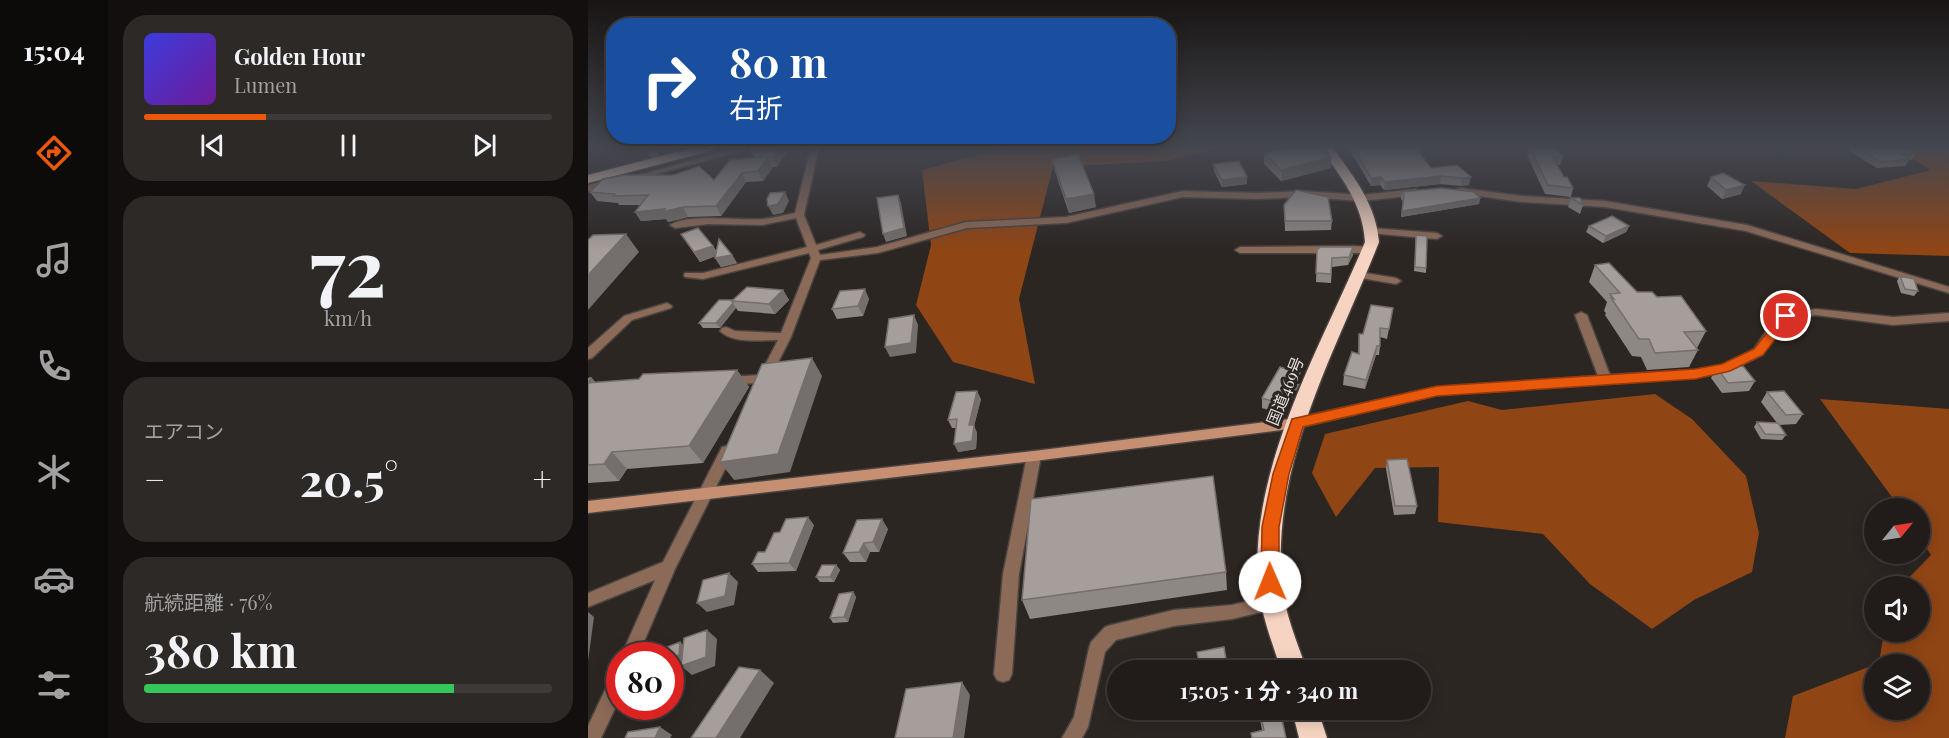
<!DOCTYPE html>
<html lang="ja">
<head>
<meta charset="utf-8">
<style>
	:root { --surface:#211c1a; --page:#2d2927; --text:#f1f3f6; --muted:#a2a1a2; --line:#3e3a39; --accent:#ea580c }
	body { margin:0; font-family:"Playfair Display","Noto Sans JP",serif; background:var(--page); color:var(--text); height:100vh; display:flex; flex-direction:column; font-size:22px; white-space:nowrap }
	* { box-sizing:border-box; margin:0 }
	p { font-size:20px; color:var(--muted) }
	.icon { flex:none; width:33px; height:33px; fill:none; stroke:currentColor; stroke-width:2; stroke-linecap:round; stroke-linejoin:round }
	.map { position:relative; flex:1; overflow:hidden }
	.drawer { display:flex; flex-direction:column; gap:15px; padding:15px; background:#120f0e; width:480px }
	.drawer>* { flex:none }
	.top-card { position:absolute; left:18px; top:18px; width:570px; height:126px; border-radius:24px; box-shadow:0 3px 15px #0003,0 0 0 2px var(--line); background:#1a4fa0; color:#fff; overflow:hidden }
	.needle { width:39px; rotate:60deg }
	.fabs { position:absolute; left:1276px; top:498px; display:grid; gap:12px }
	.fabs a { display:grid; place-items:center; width:66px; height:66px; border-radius:50%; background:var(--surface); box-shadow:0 3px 15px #0003,0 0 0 2px var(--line); font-size:30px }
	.speed { position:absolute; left:18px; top:642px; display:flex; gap:12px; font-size:30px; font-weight:700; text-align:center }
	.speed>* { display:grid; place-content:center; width:78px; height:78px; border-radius:50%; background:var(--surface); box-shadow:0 3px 15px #0003,0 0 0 2px var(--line); line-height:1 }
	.speed .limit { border:9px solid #d22; background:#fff; color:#111 }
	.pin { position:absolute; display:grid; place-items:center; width:51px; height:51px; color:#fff; margin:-26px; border:3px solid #fff; border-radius:50%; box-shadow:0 2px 6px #0007 }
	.me { position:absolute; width:66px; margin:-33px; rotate:359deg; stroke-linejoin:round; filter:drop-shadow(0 0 4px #0008) }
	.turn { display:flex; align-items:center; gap:21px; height:126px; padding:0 24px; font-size:27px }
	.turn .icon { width:78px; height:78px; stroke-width:2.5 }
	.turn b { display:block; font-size:42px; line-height:51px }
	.big { font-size:45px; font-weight:700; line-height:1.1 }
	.drawer .card { flex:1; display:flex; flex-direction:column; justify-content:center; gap:9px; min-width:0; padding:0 21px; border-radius:24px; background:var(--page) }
	.drawer .dial { align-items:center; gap:0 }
	.dial b { font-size:78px; line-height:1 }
	.song { display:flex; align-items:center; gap:18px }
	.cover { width:72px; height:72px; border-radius:9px; background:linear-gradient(135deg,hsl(240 70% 55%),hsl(280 70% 35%)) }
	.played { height:6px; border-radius:3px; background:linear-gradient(90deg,var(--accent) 30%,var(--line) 30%) }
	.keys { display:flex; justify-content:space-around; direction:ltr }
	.heat { display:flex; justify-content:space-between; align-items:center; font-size:33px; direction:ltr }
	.charge { height:9px; border-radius:4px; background:linear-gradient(90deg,#34c759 76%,var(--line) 0) }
	.trip { position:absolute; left:519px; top:660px; width:324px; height:60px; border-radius:30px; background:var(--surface); box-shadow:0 3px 15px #0003,0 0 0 2px var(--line); font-weight:700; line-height:60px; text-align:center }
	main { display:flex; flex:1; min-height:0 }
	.dock { display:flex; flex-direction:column; width:108px; justify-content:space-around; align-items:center; background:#0d0b0a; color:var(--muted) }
	.dock .icon { width:42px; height:42px }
	.dock .selected { color:var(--accent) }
	.dock b { font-size:27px; color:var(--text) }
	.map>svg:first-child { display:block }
</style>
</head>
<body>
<main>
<nav class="dock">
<b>15:04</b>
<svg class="icon selected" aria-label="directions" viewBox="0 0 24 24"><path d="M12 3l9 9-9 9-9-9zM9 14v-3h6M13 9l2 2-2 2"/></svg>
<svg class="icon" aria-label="music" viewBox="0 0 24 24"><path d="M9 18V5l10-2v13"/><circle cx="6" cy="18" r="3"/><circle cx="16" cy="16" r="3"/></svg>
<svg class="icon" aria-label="phone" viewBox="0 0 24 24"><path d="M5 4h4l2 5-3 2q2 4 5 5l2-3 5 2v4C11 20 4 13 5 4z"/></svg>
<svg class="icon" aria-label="climate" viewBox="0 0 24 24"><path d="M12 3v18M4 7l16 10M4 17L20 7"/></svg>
<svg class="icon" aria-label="car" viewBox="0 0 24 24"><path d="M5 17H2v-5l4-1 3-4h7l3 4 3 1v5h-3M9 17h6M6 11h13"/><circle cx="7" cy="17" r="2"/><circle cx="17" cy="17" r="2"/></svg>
<svg class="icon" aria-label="filters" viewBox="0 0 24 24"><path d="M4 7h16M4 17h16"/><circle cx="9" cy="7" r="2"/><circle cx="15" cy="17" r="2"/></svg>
</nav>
<section class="drawer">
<div class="card">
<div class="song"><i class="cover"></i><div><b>Golden Hour</b><p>Lumen</p></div></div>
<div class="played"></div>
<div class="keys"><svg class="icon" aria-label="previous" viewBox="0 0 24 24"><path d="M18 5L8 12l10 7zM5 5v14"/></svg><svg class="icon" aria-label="pause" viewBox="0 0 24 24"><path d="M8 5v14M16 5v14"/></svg><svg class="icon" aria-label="next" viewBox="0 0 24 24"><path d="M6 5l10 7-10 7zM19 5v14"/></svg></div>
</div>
<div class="card dial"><b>72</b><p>km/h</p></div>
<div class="card"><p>エアコン</p>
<div class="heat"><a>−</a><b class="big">20.5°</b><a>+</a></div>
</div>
<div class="card"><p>航続距離 · 76%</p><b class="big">380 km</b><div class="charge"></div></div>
</section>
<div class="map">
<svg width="1361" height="738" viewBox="0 0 1361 738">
	<rect width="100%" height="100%" fill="#2c2623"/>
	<path fill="#904515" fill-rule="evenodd" d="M422 147H633L579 161 465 167 431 299 447 384 365 362 328 305 343 245 334 170Z
		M1306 147H1361V256L1262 253 1163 181 1268 189 1343 170Z
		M1067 394 1104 419 1158 476 1171 533 1164 572 1106 600 1064 629 1002 584 955 534 850 522 851 467 787 468 748 517 724 473 737 434 880 401 914 410Z
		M1232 399 1361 409V738H1197L1205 696 1291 663 1296 632H1332V586H1313L1343 555 1332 538V508H1312ZM1287 664H1332V710H1287Z"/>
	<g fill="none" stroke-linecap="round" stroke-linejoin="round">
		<g stroke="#494441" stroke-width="3">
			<path id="street" d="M60 147H68L72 159 71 161H65Z
				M152 147H165L48 180 41 178Z
				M223 147H231L216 215 228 245 272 232 277 235 275 237 230 250 232 255 289 247 378 222 478 217 595 191 669 193 715 191 774 195 828 189 832 192 828 195 774 201 715 197 669 199 595 197 478 223 379 228 290 253 232 260 203 337 181 380 175 383 137 384 135 381 137 378 141 377 172 375 190 340C172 340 145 344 132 331L134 328 138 327 147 331 193 333 223 258 221 253 115 279 97 277 96 275 97 273H115L219 247 208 218 174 225 120 224 87 228 82 225C99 213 153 221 175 219 185 218 196 215 207 213Z
				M22 180 26 183 25 185 0 191V185Z
				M872 188 934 196 1017 201 1159 225 1361 287V293L1158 231 1017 207 934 202 869 193V189Z
				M784 228 849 233 854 236 849 239 781 233V229Z
				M765 246 781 247 786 250 781 253H652L647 250 652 247Z
				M771 272 808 278 813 281 808 284 767 277 766 275 767 273Z
				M79 303 84 306 83 308 44 320 4 358 0 359V348L36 316Z
				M1228 309 1305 317 1361 313V321L1305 325 1228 315 1201 319 1189 333 1174 355 1141 371 1107 378 849 395 709 428 704 426 703 423 704 420 709 418 849 387 1010 376 987 315 993 312 999 315 1022 375 1107 370 1134 365 1166 349 1181 327 1194 314Z
				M139 446 144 447 146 451 87 569 50 656H33L67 580 0 607V593L75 562 134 447Z
				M446 451 451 452 453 456 431 574 424 674 421 680 415 682 409 680 406 674 415 574 439 456 441 452Z
				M686 595 692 597 694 602 692 607 686 609 644 619 586 626 528 640 517 652 500 727 494 738H474L486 717 501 648 503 642 517 627 523 625 586 610 644 605Z
				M32 669V698L13 738H0V726L26 671Z"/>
		</g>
		<g stroke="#494441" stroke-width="3">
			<path id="secondary" d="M709 418 714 420 715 423 714 426 709 428 446 461 0 513V501L446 451Z"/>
		</g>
		<g stroke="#494441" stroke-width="3">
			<path id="highway" d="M108 147H128L126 150 0 183V175Z
				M732 147H744C766 177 788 204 791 242 749 349 683 463 694 582 696 612 709 642 719 670H693C684 642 672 612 670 582 662 465 733 347 777 242 775 204 753 177 732 147Z
				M704 710H730L739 738H711Z"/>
		</g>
		<use href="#street" fill="#8c6a58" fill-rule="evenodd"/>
		<use href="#secondary" fill="#c68f71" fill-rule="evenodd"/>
		<use href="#highway" fill="#f7d4c2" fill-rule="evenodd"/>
	</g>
	<path fill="#8e8885" d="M160 147H218L216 151 198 153 189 167H185L175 181 158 182 133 216 100 217 80 222 78 219 53 221 47 212 52 205H31L30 203 9 201 2 192 126 180 168 158 164 155Z
		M693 147H735L743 168 693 181 676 164V153L694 149Z
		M760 147H827L843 168 869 165 881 185 873 186 852 184 796 190 792 185 783 186Z
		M937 147H965L975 156 972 165H969L976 177 985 188 983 197 957 194 939 155 941 150Z
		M1263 147H1317L1328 153 1324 160H1321L1317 166 1289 168 1261 151Z
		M464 159 508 207 481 213 467 172Z
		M625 164 659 184 634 187 626 171Z
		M1123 177 1153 194 1134 199 1119 186Z
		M813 192 892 198 891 204 813 217 815 202 813 199Z
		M983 198 995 205 992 214 980 207Z
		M696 205 744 221 743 230 697 231Z
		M1001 226H1041L1038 232 1015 243 998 232Z
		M93 234 125 246 129 252 144 255 149 263 133 267 127 258 128 256 112 262Z
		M828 235 838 268V273L826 271Z
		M765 247V255L760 265 744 267 743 283 728 282 729 250Z
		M1007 265 1049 292 1069 297 1118 331 1109 348H1108L1110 350 1101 367 1059 370 1053 357 1044 356 1017 315 1018 313 1016 311 1019 302 1001 282Z
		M1312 276 1330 291 1326 296 1313 293 1309 281Z
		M195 290 201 300 187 314 150 311 148 308 132 328H115L111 323 146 300Z
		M281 299 275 316 249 319 244 309Z
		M805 308 799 339 792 337V346L791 355H788L777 389 755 385 756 375 770 354 771 334H775Z
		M1129 368 1167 381 1161 391 1134 393 1123 378Z
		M149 370 161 387 115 463 39 469 31 481 0 483V378L3 377 7 382 51 379Z
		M712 373V383L698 410 693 408 687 412 674 408V398Z
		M1179 392 1215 414 1208 424 1191 425 1198 435 1194 440 1173 439 1166 427 1169 422 1189 423 1173 402Z
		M393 399 386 426 389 433 388 449 370 452 368 428H364L360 420Z
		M799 460 829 506 827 514 806 515 798 469Z
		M226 525 208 571 170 572 164 564 177 552 192 532Z
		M300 529 291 552H282L278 562H262L255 553Z
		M248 565 252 570 246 582H232L228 577Z
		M638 572 639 590 442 619 434 600Z
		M265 592 268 597 260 622 245 623 242 618Z
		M670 710H692L698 738H664L663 733 674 730Z"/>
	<path fill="#746f6c" d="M192 147H218L216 151 198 153 189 167 184 158Z
		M180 157 185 167 175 181 170 171Z
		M743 157V168L693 181V170Z
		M154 173 158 182 133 216 128 206Z
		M853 176 852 184 796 190 797 182Z
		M659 177V184L634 187V180Z
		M793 177 792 185 783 186V178Z
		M883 177 881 185 873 186 874 178Z
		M1157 185 1153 194 1134 199 1138 190Z
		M197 192 201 201 195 213 185 215 180 206Z
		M506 194 508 207 481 213 478 199Z
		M310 195 313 203 319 236 298 242 295 234Z
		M892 198 891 204 813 217 814 211Z
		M95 207 100 217 80 222 78 219 53 221 47 212Z
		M1041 226 1038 232 1015 243 1018 236Z
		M38 234 51 252 0 310V275Z
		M125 246 130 255 112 262 106 252Z
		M765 247V255L760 265 761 257Z
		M144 255 149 263 133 267 127 258Z
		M277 289 281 299 275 316 270 306Z
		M195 290 201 300 187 314 181 304Z
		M145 303 148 308 132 328 128 323Z
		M326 315 330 325 328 353 302 357 297 347Z
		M789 346 788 355 777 389 778 380Z
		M224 358 234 376 202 472 146 480 132 462Z
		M149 370 161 387 115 463 101 446Z
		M712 373V383L698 410V400Z
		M3 377 17 394 0 384V381Z
		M389 391 393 399 386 426 389 433 388 449 370 452 366 444 381 425Z
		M694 398 693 408 687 412V402Z
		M24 452 39 469 31 481 16 464Z
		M220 517 226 525 208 571 201 563Z
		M294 519 300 529 291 552 285 542Z
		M276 543 282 552 278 562 271 552Z
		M248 565 252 570 246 582 242 577Z
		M141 573 150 582 146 605 119 612 109 603Z
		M265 592 268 597 260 622 256 617Z
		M0 612 6 617 0 661Z
		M119 630 129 639 127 666 104 675 93 666Z
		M92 642 97 646 96 660 82 665V658Z
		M172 670 186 683 152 738H128Z
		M374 682 382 695 376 738H365Z
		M67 706H80L79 709 55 715 49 711Z
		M72 727 84 735 82 738H67Z"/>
	<path fill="#a59e9b" stroke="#746f6c" stroke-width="1.5" d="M161 147H192L184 158 180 157 170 171 154 173 128 206 95 207 74 212 77 209 47 212 60 195 25 196 27 194 2 192 15 179 36 175H86L111 166 126 180 142 160 175 157Z
		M699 147H735L743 157 693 170 676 153 700 148Z
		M765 147H827L843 168 869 165 883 177 874 178 853 176 797 182 793 177 783 178Z
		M942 147H965L975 156 965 157 976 177H979L985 188 960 185Z
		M1269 147H1317L1328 153 1314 154 1322 159 1293 162Z
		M490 154 506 194 478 199 464 159Z
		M651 161 659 177 634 180 625 164Z
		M1135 173 1157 185 1138 190 1123 177Z
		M853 188 886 192 892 198 814 211 816 195 813 192Z
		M708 190 740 197 744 221H697L696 205Z
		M197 192 190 204 180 206 179 199 182 193Z
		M310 195 316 228 295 234 289 198Z
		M983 198H992L995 205Z
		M1024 216 1041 226 1018 236 1001 226Z
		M110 228 125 246 106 252 93 234Z
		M38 234 0 275V240L5 235Z
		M828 235 839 236 838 268 827 267Z
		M131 239 144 255 127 258Z
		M732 247H765L761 257 744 258 743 274 728 273 729 250Z
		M1021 263 1049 292H1064L1069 297 1093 296 1118 331 1096 332 1110 350 1067 353 1061 339H1051L1023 298 1026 299 1022 294 1032 293 1007 265Z
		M1312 276 1326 279 1330 291 1317 289Z
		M159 287 195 290 181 304 144 301Z
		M277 289 270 306 244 309 252 291Z
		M131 300H146L144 301 145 303 128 323H111Z
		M783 305 805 308 801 329 792 328V346H789L778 380 756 375 764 352 771 354V334H775Z
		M326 315 323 343 297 347 301 319Z
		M224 358 190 454 132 462 174 364Z
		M1155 366 1167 381 1140 383 1129 368Z
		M692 367 712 373 698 400 694 398 687 402 674 398Z
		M149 370 101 446 24 452 16 464 0 465V383L51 379 55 374Z
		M389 391 381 425H386L384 441 366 444 369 419 360 420 368 392Z
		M1196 391 1215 414 1198 415 1179 392Z
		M1169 422 1190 423 1198 435 1177 434Z
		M819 459 829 506H807L799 460Z
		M625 476 638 572 434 600 443 499Z
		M220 517 201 563 164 564 170 552H177L186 533 192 532 198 519Z
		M294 519 285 542 276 543 271 552 255 553 269 520Z
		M234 565H248L242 577H228Z
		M141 573 137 596 109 603 115 580Z
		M265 592 256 617 242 618 251 594Z
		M119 630 118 657 93 666 96 638Z
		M92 642 91 655 82 658V656H67L68 651Z
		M636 647 640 670H612L609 652Z
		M677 666 678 670H653Z
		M151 667 172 670 128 738H103Z
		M374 682 365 738H307L318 689Z
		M50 706H67L49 711Z
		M671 710H692L698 738H664L663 733 676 730Z
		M72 727 67 738H37L40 732Z"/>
	<linearGradient id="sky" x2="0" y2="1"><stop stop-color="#181513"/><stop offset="0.59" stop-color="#454750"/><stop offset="1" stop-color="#454750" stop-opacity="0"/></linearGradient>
	<rect width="1361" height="250" fill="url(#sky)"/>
	<path fill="#ea580c" stroke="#983908" stroke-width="1.5" d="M1198 312 1205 316 1175 355 1142 371 1107 379 849 396 715 427 701 474 691 527V582L689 587 682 590 676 587 673 582 674 527 685 474 704 419 849 386 1107 369 1134 364 1166 349 1194 314Z"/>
	<g text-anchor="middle" stroke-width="6" stroke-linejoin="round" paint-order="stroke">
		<g font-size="16" fill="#e3dfdd" stroke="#2c2623">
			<text transform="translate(697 391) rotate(-68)" y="6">国道469号</text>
		</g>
	</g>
</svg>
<div class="fabs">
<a><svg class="needle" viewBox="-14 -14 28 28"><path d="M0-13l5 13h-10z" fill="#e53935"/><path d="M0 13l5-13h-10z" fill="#a2a1a2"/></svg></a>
<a><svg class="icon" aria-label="sound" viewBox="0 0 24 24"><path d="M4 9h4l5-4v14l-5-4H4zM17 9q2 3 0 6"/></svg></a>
<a><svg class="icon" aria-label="layers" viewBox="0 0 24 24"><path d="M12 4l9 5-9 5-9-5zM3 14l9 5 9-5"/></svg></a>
</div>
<div class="speed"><div class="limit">80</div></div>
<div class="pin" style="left:1198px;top:316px;background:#d93025"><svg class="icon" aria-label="arrive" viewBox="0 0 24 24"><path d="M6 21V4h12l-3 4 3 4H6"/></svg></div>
<svg class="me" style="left:682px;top:582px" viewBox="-20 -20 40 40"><circle r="19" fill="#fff"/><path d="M0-13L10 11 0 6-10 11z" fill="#ea580c"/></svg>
<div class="trip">15:05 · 1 分 · 340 m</div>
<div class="top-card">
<div class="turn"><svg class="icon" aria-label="right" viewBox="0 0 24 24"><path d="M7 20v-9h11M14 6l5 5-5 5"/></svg><div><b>80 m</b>右折</div></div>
</div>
</div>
</main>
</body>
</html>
